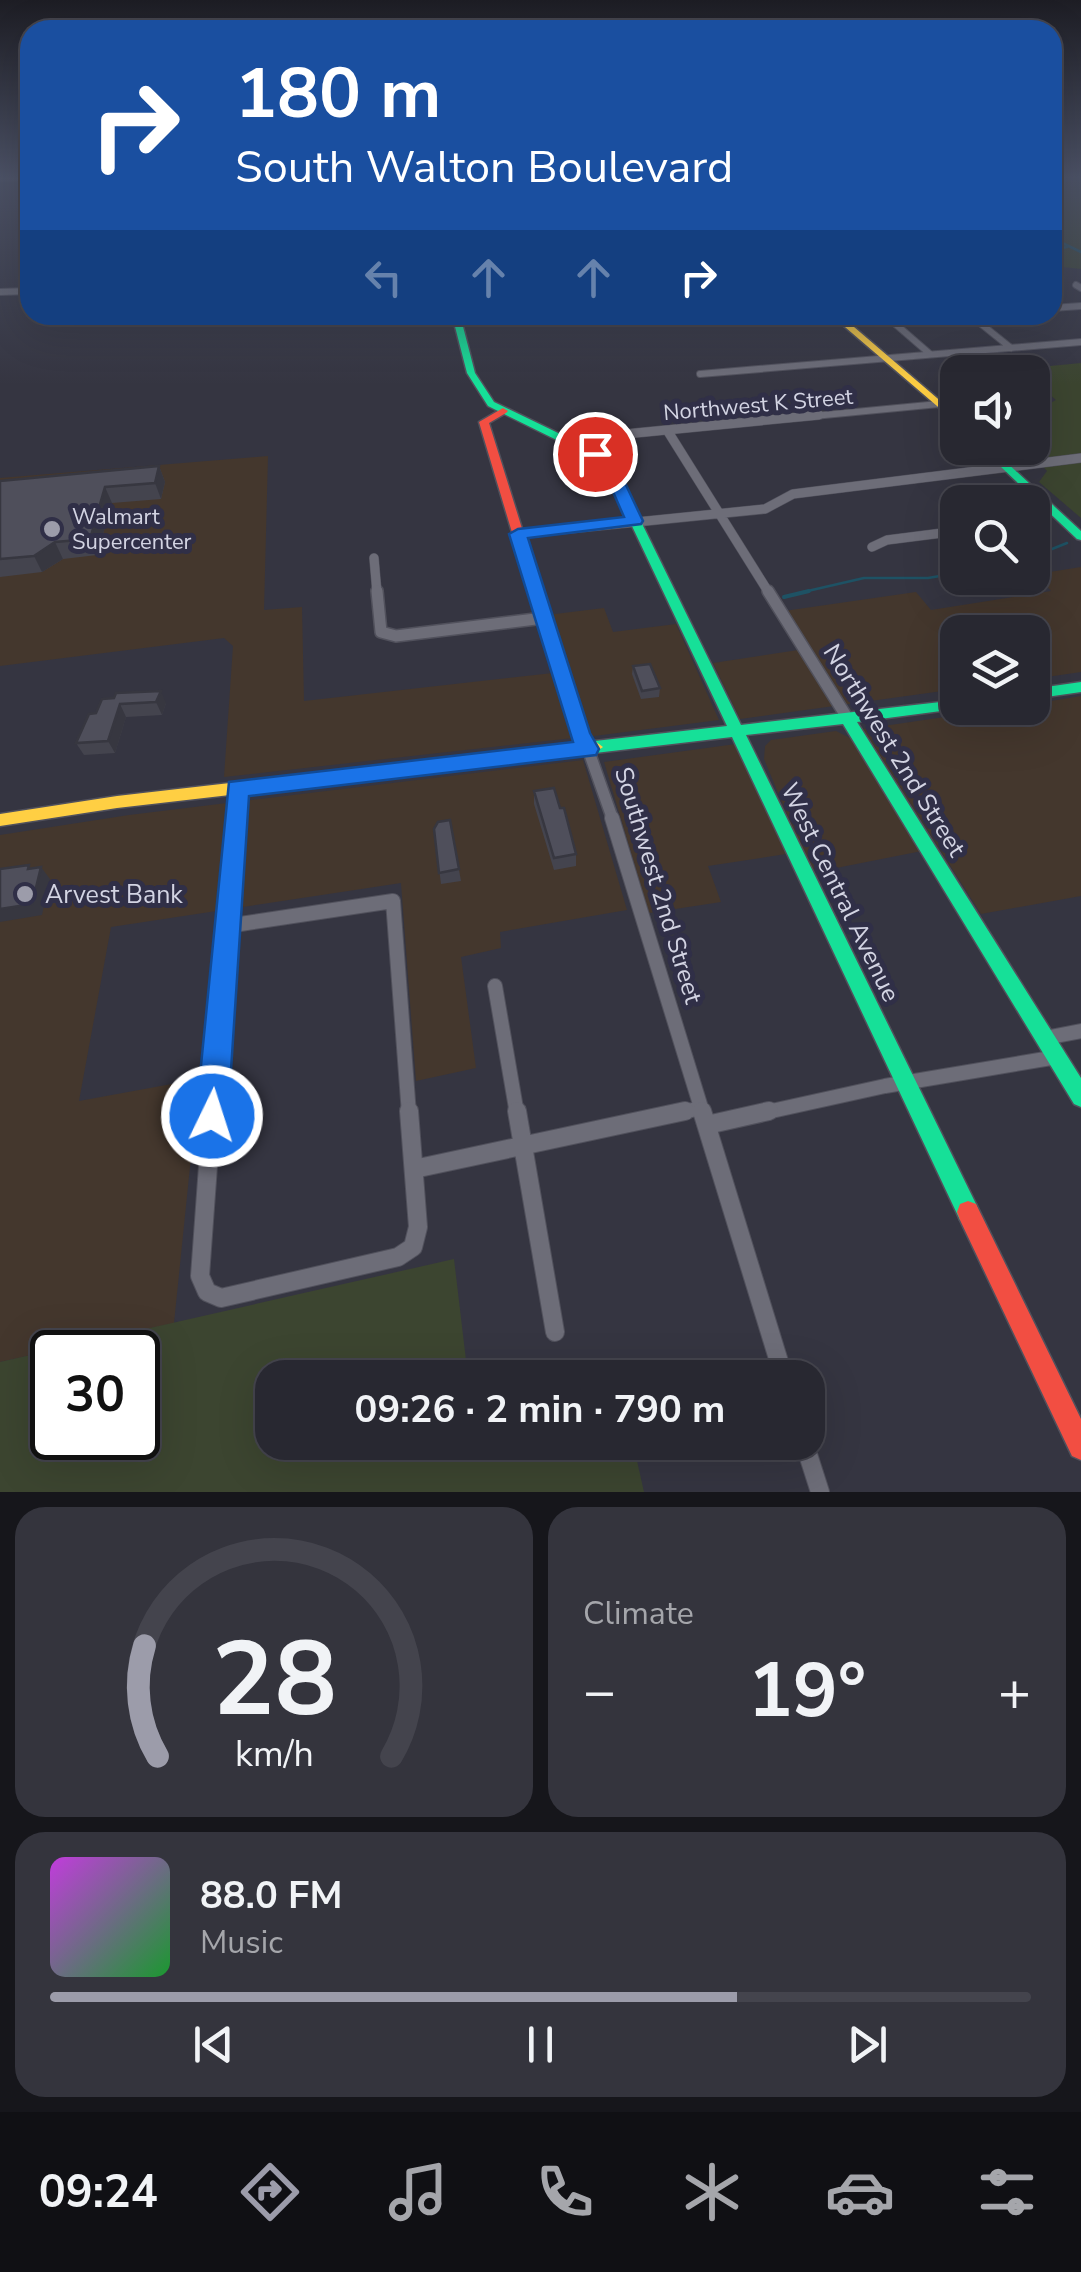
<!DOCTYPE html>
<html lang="en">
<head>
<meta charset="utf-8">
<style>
	:root { --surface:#282831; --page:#34343d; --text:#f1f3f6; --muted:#a5a6ab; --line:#44444d; --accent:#9c9caa }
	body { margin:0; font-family:"Nunito Sans",sans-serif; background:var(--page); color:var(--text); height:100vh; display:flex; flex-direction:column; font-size:38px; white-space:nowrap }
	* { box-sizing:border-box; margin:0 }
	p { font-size:32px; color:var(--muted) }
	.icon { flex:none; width:55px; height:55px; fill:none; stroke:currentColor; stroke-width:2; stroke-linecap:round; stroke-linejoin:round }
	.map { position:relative; height:1492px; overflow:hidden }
	.drawer { display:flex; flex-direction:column; gap:15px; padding:15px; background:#16161b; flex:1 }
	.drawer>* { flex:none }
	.top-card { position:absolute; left:20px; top:20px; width:1042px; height:305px; border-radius:30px; box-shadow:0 10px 40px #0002,0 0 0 2px var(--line); background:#1a4fa0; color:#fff; overflow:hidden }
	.fabs { position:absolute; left:940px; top:355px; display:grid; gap:20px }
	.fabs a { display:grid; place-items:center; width:110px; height:110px; border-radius:20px; background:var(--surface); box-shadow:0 10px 40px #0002,0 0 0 2px var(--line); font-size:50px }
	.speed { position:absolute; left:30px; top:1330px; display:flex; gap:20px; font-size:50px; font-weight:700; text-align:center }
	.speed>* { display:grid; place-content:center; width:130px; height:130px; border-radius:50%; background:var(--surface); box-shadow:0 10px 40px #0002,0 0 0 2px var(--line); line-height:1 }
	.speed .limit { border:5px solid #111; border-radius:15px; background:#fff; color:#111 }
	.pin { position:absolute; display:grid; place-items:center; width:85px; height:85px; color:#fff; margin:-42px; border:5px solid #fff; border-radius:50%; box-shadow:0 2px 10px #0007 }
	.me { position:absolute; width:110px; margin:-55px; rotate:4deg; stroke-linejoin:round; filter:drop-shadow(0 0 8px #0008) }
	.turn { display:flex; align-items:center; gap:35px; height:210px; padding:0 50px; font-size:45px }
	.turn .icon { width:130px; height:130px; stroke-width:2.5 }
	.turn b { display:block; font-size:70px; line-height:85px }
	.lanes { display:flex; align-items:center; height:95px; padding:0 50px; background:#0003; justify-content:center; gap:50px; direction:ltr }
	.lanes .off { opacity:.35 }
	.big { font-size:75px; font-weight:700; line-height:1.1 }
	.drawer .tile { flex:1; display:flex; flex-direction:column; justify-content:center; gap:15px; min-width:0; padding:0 35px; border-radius:30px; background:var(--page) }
	.drawer .dial { align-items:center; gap:0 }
	.dial svg { height:260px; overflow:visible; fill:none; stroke:var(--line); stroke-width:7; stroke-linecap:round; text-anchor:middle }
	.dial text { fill:var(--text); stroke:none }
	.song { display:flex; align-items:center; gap:30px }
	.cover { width:120px; height:120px; border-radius:15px; background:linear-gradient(135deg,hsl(290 70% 55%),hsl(130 70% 35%)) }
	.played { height:10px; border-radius:5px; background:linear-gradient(90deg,var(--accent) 70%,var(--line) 70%) }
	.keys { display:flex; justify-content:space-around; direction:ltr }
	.heat { display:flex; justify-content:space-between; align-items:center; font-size:55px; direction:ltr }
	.drawer .tiles { flex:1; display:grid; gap:15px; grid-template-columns:1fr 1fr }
	.tile:last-child { grid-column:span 2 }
	.trip { position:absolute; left:255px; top:1360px; width:570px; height:100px; border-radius:30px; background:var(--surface); box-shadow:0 10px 40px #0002,0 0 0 2px var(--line); font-weight:700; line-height:100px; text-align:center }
	.dock { display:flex; height:160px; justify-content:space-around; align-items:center; background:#101014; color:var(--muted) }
	.dock .icon { width:70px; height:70px }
	.dock .selected { color:var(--accent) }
	.dock b { font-size:45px; color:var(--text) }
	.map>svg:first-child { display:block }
</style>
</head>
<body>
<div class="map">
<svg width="1081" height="1492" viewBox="0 0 1081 1492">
	<rect width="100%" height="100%" fill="#353541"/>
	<path fill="#44372d" d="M268 456 264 610 302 607 304 701 553 673 573 738 224 777 233 646 224 638 0 666V478Z
		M1081 567V672L1033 679 1032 632H958L957 689 740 719 713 663 805 649 784 611 916 592 931 610 1051 591 1037 574Z
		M604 608 613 632 676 624 719 720 586 737 547 615Z
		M1081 696V896L981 914 863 729 1006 708H1032L1033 704Z
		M836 731 856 741 922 851 816 872 806 860 764 759 765 746 771 740Z
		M736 744 786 854 708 866 721 902 649 913 604 762Z
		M583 760 627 910 500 932 501 948 461 957 476 1068 416 1081 401 883 111 927 79 1101 199 1079 174 1323 0 1362V835L129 815Z"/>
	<path fill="#3c4530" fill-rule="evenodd" d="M1053 176H1081V269L1053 266Z
		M1081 363V518L1039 482 1047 471 1026 448H1032L1033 412 1056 400 1033 380 1032 372 1019 369Z
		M454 1259 468 1377 272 1378V1442L633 1443 644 1492H0V1362ZM138 1352V1438H52V1352Z"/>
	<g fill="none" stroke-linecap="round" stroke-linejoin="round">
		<path stroke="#1e5264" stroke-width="2.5" d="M1052 186 1078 176
			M1052 238 1081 252
			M1052 250 1067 247
			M1032 557 1067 543
			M799 593 864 578H928L958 573"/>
		<path stroke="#1e5264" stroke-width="4" d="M784 597 809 591"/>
		<g stroke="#51515c" stroke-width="6">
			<path id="street-far5" d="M0 179 30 178"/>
		</g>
		<g stroke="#51515c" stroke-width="8">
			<path id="street-far4" d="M1076 285 1081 288
				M0 292 30 291
				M1052 308 1081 306
				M885 315 930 354
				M970 315 1011 348
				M700 374 1081 342
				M793 418 939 404"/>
		</g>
		<g stroke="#51515c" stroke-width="10">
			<path id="street-far3" d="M667 430 769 593
				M582 445 605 436 819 415
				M1032 510 1050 508
				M518 534 765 509 793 494 1081 458
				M872 547 887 540 958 531
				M374 558 377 593"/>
		</g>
		<g stroke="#51515c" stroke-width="14">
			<path id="street-far2" d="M377 591 381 632 396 636 544 618
				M768 591 848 719
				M588 749 613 820
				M235 820 237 788"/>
		</g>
		<g stroke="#51515c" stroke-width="16">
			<path id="street-far1" d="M612 818 703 1114
				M227 926 235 818
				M227 926 393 901 409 1114
				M495 986 517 1114
				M1045 1038 1081 1031
				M212 1114 227 926
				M674 1114 701 1108
				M758 1114 885 1086 1057 1057"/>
		</g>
		<g stroke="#51515c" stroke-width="20">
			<path id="street" d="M212 1111 200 1276 207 1292 221 1298 398 1257 413 1247 418 1227 409 1111
				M517 1111 555 1332
				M702 1111 784 1378
				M707 1125 769 1111
				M414 1169 685 1111
				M804 1442 820 1492"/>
		</g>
		<g stroke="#51515c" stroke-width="3">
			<path id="fast" d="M452 315H460L475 373 494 402 587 447 623 485 741 725 958 700V708H964L857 722 1081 1078V1107L1074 1104 843 724 746 735 976 1204 979 1212 976 1220 968 1223 960 1220 732 737 595 753 590 751 587 747 590 743 595 741 727 726 613 486 579 451 488 406 467 373Z
				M981 448H991L1081 531V540L1077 539Z
				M1081 682V692L1032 699V689Z"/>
		</g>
		<g stroke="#51515c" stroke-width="3">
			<path id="slow" d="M831 315H840L958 416V424Z
				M595 741 603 747 595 753 117 808 0 826V814L117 796Z"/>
		</g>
		<g stroke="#51515c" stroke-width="3">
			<path id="jam" d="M503 408 508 411 506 413 489 423 586 733 596 749 588 755 583 753 572 733 479 422Z
				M968 1201 976 1204 1081 1419V1460L1072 1456 960 1220 957 1212 960 1204Z"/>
		</g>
		<use href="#street-far5" stroke="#6d6d78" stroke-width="5"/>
		<use href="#street-far4" stroke="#6d6d78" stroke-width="6"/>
		<use href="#street-far3" stroke="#6d6d78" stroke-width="9"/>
		<use href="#street-far2" stroke="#6d6d78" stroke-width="11"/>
		<use href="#street-far1" stroke="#6d6d78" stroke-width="14"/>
		<use href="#street" stroke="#6d6d78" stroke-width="18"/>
		<use href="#fast" fill="#16e098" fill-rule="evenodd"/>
		<use href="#slow" fill="#ffcf43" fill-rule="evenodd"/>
		<use href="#jam" fill="#f24e42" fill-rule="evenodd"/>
	</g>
	<path fill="#44444e" d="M159 466 165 482 161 499 112 503 97 555 63 559 42 572 0 577V481Z
		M633 666 660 688 659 697 641 699 632 674Z
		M102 699 166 703 162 715 126 717 115 753 84 755 76 743 96 713Z
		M534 791 560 808 576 854V866L554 870 534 804Z
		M450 820 461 881 441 884 434 829Z"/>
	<path fill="#373740" d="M159 466 165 482 161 499 155 483Z
		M105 487 112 503 97 555 90 539Z
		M55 542 63 559 42 572 34 556Z
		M161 691 166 703 162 715 156 702Z
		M120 704 126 717 115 753 108 741Z
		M41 867 50 879 42 915 0 922V909Z"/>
	<path fill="#4f4f5b" stroke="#373740" stroke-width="2.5" d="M159 466 155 483 105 487 90 539 55 542 34 556 0 559V481Z
		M650 664 660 688 642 691 633 666Z
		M161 691 156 702 120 704 108 741 76 743 89 714 96 713 102 699 114 698 116 693Z
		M554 788 560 808H564L576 854 554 858 534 791Z
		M450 820 459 869 439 873 434 829 438 822Z
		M29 865 28 869 41 867 32 904 0 909V869Z"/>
	<linearGradient id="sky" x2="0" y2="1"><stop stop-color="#1d1d24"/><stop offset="0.46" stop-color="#4b5165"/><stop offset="1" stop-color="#4b5165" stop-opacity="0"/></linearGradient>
	<rect width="1081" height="385" fill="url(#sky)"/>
	<path fill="#1a73e8" stroke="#114b97" stroke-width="2.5" d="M595 450 601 451 626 485 643 521 641 524 528 538 590 733 599 749 596 755 249 796 228 1116 223 1127 212 1132 200 1127 196 1116 229 782 573 742 509 534 518 529 624 517 610 485 587 454Z"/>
	<g fill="#9c9caa" stroke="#302f47" stroke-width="4">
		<circle cx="52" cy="529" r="10"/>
		<circle cx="25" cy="894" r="10"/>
	</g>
	<g text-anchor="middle" stroke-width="10" stroke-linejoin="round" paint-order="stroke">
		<g font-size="22" fill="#d3d4e3" stroke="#302f47">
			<text transform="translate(758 404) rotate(-5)" y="8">Northwest K Street</text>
		</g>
		<g font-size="22" fill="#d3d4e3" stroke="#302f47" text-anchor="start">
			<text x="72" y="524">Walmart<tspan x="72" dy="25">Supercenter</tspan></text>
		</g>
		<g font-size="25" fill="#d3d4e3" stroke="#302f47">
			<text transform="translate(895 750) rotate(58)" y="9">Northwest 2nd Street</text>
			<text transform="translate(659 885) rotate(73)" y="9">Southwest 2nd Street</text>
			<text transform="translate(841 892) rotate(64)" y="9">West Central Avenue</text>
		</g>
		<g font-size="25" fill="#d3d4e3" stroke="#302f47" text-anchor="start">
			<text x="45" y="903">Arvest Bank</text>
		</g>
	</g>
</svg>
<div class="fabs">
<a><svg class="icon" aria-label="sound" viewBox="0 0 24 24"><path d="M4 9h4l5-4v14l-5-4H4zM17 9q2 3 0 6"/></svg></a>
<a><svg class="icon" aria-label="search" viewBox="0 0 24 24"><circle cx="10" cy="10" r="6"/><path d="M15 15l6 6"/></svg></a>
<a><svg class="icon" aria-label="layers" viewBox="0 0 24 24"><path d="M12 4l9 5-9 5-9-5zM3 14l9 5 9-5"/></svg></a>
</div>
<div class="speed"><div class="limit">30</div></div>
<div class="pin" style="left:595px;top:454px;background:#d93025"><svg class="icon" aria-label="arrive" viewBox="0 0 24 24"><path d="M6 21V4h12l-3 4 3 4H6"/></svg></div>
<svg class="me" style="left:212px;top:1116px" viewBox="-20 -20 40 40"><circle r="17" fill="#1a73e8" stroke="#fff" stroke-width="3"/><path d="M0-11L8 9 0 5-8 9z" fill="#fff"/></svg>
<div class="trip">09:26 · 2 min · 790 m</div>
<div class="top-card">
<div class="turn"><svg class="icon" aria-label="right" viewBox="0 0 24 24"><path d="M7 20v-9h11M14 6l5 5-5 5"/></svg><div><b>180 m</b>South Walton Boulevard</div></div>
<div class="lanes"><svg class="icon off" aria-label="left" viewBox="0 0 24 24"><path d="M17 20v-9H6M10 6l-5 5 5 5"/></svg><svg class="icon off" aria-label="ahead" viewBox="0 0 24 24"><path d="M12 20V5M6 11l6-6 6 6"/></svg><svg class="icon off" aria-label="ahead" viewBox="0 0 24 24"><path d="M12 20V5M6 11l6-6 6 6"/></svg><svg class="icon" aria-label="right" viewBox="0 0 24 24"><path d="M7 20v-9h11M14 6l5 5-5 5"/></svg></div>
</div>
</div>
<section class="drawer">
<div class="tiles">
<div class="tile dial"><svg viewBox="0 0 100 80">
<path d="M14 69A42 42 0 1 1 86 69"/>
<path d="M14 69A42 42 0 0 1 10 35" stroke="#9c9caa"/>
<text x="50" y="56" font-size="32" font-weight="700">28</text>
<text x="50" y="72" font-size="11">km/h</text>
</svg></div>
<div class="tile"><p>Climate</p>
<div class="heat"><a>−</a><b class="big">19°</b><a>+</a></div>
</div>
<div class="tile">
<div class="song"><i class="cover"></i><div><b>88.0 FM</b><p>Music</p></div></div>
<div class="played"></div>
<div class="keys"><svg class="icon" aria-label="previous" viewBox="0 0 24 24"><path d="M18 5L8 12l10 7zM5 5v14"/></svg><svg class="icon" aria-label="pause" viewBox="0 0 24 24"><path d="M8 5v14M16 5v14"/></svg><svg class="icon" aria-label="next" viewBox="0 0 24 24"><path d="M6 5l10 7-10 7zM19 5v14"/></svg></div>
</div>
</div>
</section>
<nav class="dock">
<b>09:24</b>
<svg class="icon selected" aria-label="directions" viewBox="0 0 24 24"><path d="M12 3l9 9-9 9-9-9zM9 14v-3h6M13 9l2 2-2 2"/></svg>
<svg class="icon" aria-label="music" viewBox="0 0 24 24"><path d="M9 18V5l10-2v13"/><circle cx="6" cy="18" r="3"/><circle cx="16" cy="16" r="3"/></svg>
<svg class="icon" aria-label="phone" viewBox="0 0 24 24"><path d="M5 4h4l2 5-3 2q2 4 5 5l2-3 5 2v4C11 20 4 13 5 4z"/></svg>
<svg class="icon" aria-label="climate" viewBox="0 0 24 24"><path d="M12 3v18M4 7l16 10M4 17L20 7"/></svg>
<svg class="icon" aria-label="car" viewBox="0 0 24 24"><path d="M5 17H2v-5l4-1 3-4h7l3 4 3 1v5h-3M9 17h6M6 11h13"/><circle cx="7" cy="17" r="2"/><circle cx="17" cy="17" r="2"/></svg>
<svg class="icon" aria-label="filters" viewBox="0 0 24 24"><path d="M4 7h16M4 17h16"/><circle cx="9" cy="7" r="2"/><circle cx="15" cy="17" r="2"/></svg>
</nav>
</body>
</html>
